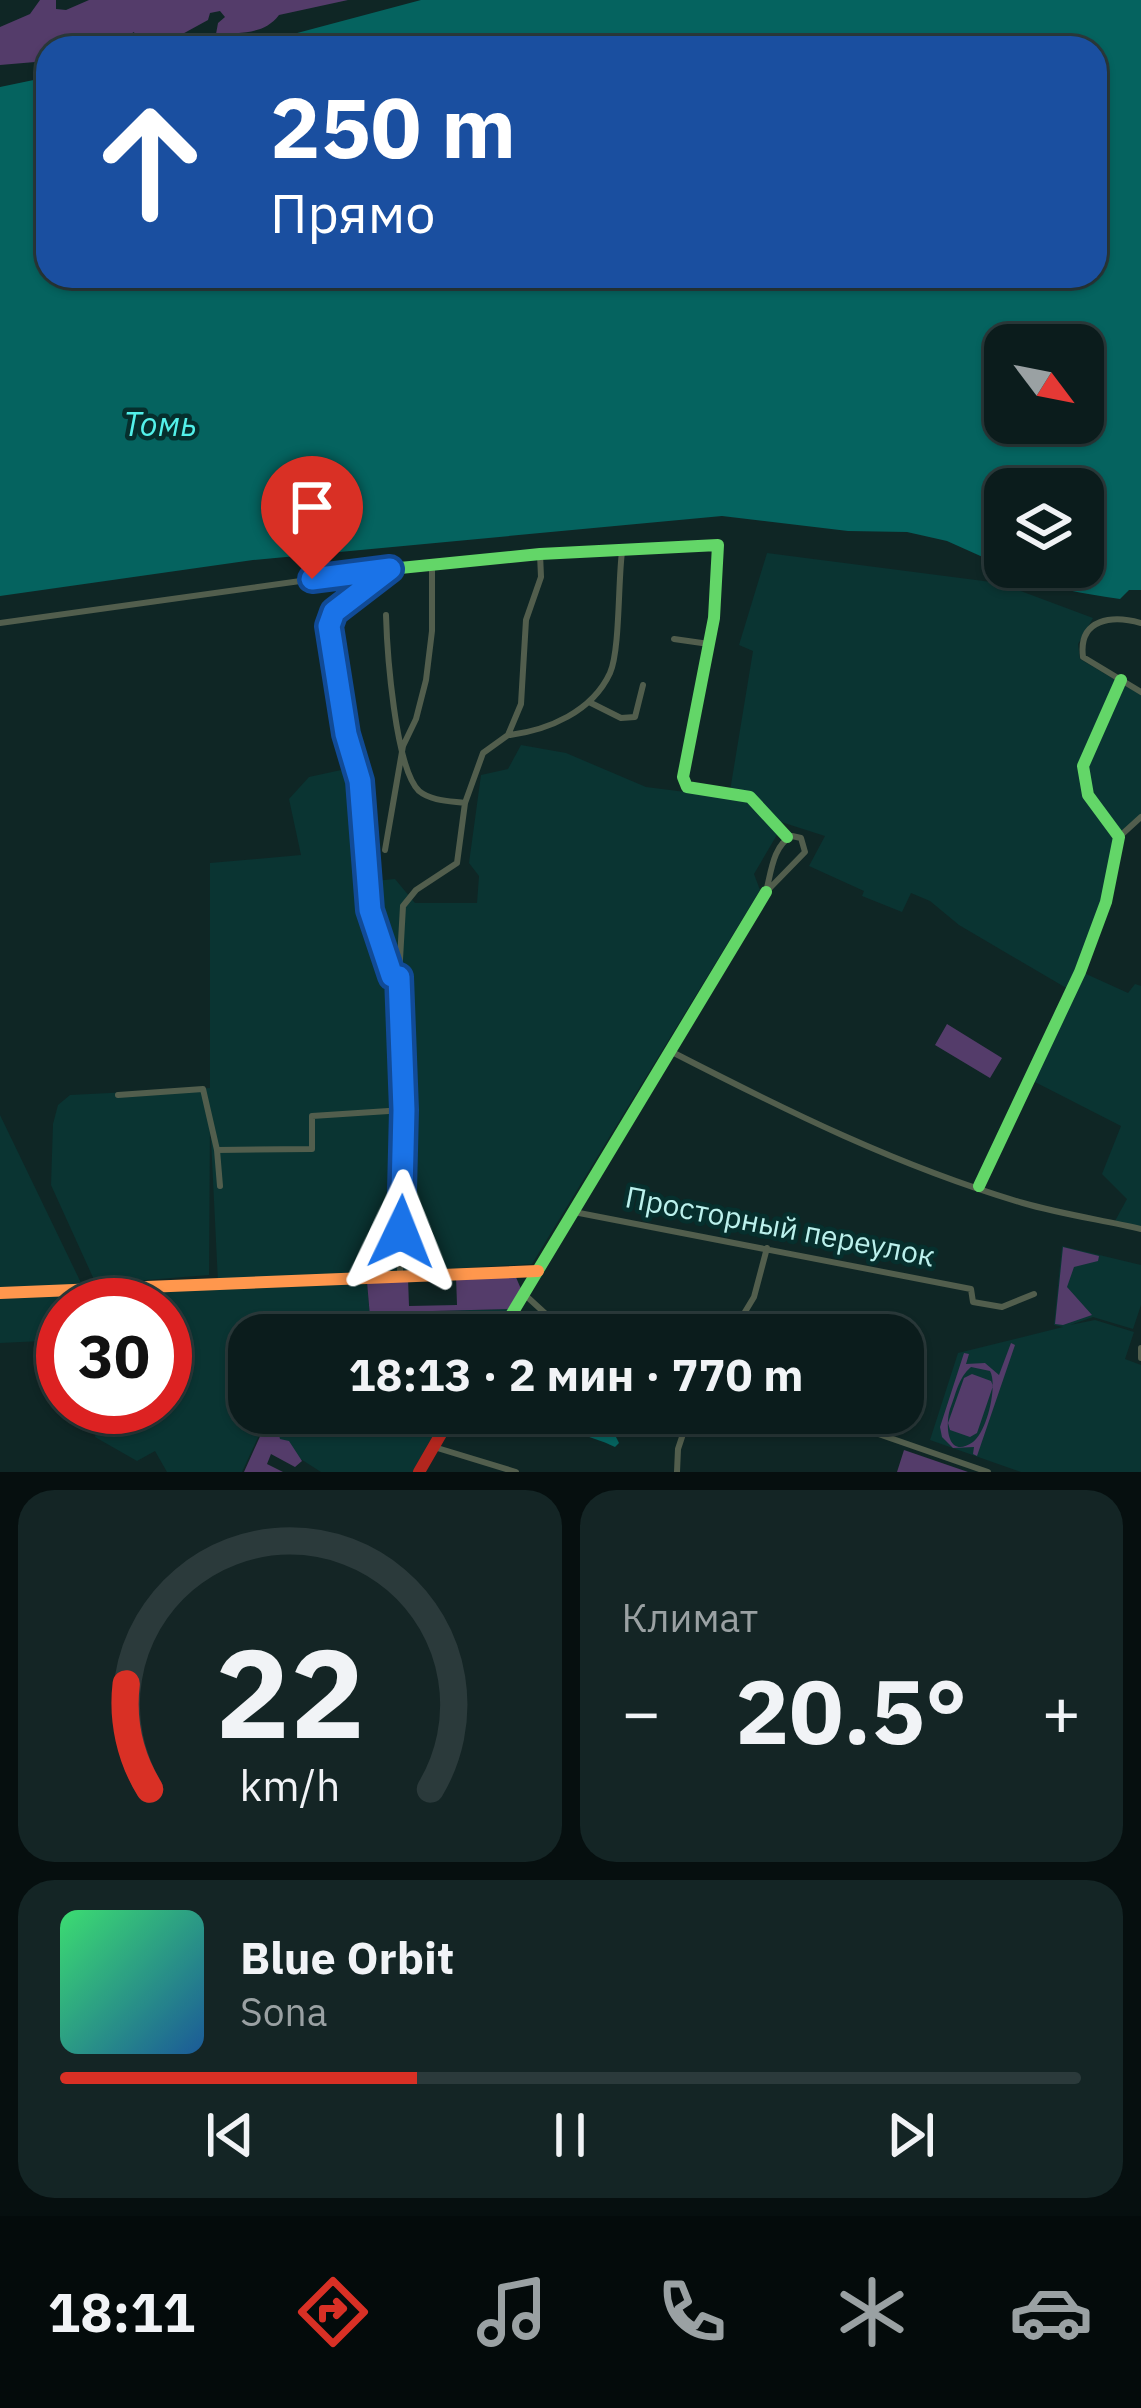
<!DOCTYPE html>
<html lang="ru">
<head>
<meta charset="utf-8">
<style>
	:root { --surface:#0b1c1c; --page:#142525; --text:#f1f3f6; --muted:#9aa1a3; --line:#2b3a3b; --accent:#d93025 }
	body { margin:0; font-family:"IBM Plex Sans",sans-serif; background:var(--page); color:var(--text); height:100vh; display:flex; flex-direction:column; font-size:45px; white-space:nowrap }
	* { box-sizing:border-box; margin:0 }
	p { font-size:39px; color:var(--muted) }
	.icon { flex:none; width:66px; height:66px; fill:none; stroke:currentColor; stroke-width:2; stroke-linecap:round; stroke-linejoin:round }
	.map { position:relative; height:1472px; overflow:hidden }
	.sheet { display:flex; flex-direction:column; gap:18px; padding:18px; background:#060f0f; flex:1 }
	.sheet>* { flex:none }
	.top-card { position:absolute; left:36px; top:36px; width:1071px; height:252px; border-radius:36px; box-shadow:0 3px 9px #0004,0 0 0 3px var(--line); background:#1a4fa0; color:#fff; overflow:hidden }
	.needle { width:78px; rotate:122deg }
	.fabs { position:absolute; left:984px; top:324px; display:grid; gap:24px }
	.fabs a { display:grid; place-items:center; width:120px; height:120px; border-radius:24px; background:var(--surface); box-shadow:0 3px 9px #0004,0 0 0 3px var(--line); font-size:60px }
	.speed { position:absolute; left:36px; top:1278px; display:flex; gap:24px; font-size:60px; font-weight:700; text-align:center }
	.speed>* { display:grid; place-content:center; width:156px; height:156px; border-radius:50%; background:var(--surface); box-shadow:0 3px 9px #0004,0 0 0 3px var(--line); line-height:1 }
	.speed .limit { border:18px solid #d22; background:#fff; color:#111 }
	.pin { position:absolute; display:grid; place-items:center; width:102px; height:102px; color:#fff; margin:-123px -51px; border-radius:50% 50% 50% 0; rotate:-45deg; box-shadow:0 0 12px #0007 }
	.pin .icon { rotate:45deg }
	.me { position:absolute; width:132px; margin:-66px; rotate:2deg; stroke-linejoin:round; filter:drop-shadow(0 0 9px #0008) }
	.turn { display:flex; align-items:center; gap:42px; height:252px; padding:0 36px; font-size:54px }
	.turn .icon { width:156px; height:156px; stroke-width:2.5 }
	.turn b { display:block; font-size:84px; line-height:102px }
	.big { font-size:90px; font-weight:800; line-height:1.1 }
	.sheet .widget { flex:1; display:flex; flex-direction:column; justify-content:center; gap:18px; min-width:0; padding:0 42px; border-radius:36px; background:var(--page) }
	.sheet .dial { align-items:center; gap:0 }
	.dial svg { height:312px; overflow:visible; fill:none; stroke:var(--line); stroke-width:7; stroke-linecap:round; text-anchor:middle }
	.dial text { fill:var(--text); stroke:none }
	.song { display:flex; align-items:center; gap:36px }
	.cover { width:144px; height:144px; border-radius:18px; background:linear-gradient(135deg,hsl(140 70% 55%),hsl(210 70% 35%)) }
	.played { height:12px; border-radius:6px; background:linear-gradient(90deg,var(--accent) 35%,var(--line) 35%) }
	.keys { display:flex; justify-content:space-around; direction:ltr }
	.heat { display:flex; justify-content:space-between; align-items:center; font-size:66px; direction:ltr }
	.sheet .tiles { flex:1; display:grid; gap:18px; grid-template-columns:1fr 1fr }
	.widget:last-child { grid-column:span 2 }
	.trip { position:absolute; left:228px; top:1314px; width:696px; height:120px; border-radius:36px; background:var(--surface); box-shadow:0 3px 9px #0004,0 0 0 3px var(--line); font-weight:800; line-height:120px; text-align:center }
	.dock { display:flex; height:192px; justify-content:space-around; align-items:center; background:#040b0b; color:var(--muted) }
	.dock .icon { width:84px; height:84px }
	.dock .selected { color:var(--accent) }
	.dock b { font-size:54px; color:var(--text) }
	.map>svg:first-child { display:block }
</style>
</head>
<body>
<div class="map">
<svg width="1141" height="1472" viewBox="0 0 1141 1472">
	<rect width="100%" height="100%" fill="#0f2625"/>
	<path fill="#0a3432" d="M767 553 999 583 1093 618 1078 644 1080 659 1141 695V814L1118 835 1105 880 1104 900 1068 989 959 925 930 901 911 893 902 912 862 896 864 891 809 866 825 836 778 821 752 794 730 791 753 651 739 645Z
		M521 745 566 753 646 787 749 800 778 833 754 874 760 890 532 1264 218 1282 210 1119 209 1275 96 1284 51 1185 53 1124 58 1105 70 1095 210 1088V863L301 855 289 799 309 777 364 765 374 881 395 879 415 903H477L479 876 469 863 481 775 508 769Z
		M1084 973 1128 993 1135 984 1141 986V1229L1115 1221 1127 1199 1102 1174 1121 1126 1033 1081Z
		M0 1115 83 1287 0 1290Z
		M1062 1246 1141 1265V1305L1133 1329 1093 1317 1070 1325 1095 1320 1134 1332 1125 1359 1141 1365V1472H1021L930 1440 958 1353 1063 1327 1054 1325Z
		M367 1282 371 1328 433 1311 511 1309 495 1335H249V1413H449L414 1472H321L260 1433 242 1472H167L155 1451 137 1461 95 1437 99 1407H165V1305H63V1340L0 1343V1298Z"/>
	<path fill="#543c6a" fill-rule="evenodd" d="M40 0H56V9L66 10 89 0H348L279 15C264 35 239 33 216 34L218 23 225 17 220 11 210 13 208 20 166 43 138 46 134 32 110 46 93 48 89 42 77 48H48L47 61 0 65V27L30 14Z
		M947 1024 1002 1058 990 1078 935 1045Z
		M1063 1247 1099 1256 1098 1261 1074 1267 1067 1287 1092 1315 1063 1325 1055 1324Z
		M515 1275 521 1289 511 1309 433 1311 371 1328 367 1282 408 1278 409 1306 457 1305 456 1276Z
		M1011 1343 1015 1345 977 1456 973 1454 974 1447 953 1448 942 1437 940 1427 964 1353 969 1354 966 1364 985 1363 999 1375ZM971 1367 990 1371C998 1385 987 1432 973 1442 947 1460 945 1425 950 1409 956 1394 958 1378 971 1367Z
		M972 1374 991 1381 993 1386 977 1433 970 1437 950 1430 948 1423 964 1378Z
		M276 1413 280 1416 276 1423 280 1439 289 1441 302 1461 295 1467 271 1454 267 1464 283 1472H244L262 1432Z
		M904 1450 968 1472H897Z"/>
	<path fill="#05635f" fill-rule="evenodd" d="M421 0H1141V590H1129L1120 599C1080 593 1040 587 1006 567H1083V489H1005V567L947 541 907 532 848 531 722 516 253 560 0 596V87L48 77V276H1095V48H241ZM1005 345H1083V423H1005Z
		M537 1413H604L619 1443 615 1447C589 1434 560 1432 537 1413Z"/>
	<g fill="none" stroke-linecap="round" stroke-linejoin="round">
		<path stroke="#525e4d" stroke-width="6" d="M386 615C387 650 395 768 419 791 431 801 450 801 465 803
			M0 623 386 569
			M1141 623C1113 615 1078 618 1083 657L1141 692
			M674 639 709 644
			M589 702 621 718 635 717 643 685
			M510 735C548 730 592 712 610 673 620 651 618 581 622 552
			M792 836 801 838 805 852 766 892C771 873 773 845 792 836Z
			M1119 837 1141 817
			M385 850 403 746 416 719 426 680 432 631V566
			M672 1052C785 1110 900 1167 1023 1203 1061 1214 1102 1220 1141 1229
			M118 1095 203 1089 217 1150
			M220 1186 217 1150 312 1149V1116L404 1110
			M574 1212 971 1289 973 1302 1002 1307 1034 1294
			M400 1273 404 1110 399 977 403 906 416 890 457 863 465 803 483 753 508 735 521 704 526 620 541 577 540 554
			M524 1294 548 1316 639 1335
			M511 1316 604 1335
			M731 1335 754 1297 767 1248
			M1141 1348V1358
			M818 1413 988 1472
			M434 1447 516 1472
			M677 1472 678 1449 690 1413"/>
		<path stroke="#63d668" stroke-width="12" d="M399 977 392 976 370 910 360 780 347 734 329 626 334 612 390 569 540 554 718 545 714 618 683 777 687 787 750 797 787 837
			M979 1186 1080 972 1106 902 1119 837 1088 795 1083 766 1121 680
			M499 1335 766 892"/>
		<path stroke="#ff974d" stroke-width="12" d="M0 1293 538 1271"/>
		<path stroke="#b3261e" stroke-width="12" d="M419 1472 453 1413"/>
	</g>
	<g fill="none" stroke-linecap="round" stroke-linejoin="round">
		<g stroke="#114b97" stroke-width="30">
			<path id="route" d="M312 579 390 569 334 612 329 626 346 734 360 781 370 910 392 976 399 977 404 1110 401 1232"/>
		</g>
		<use href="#route" stroke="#1a73e8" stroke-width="21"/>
	</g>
	<g text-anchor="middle" stroke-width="9" stroke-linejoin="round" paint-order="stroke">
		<g font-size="30" fill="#bcf1ed" stroke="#062f2d">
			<text transform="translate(780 1227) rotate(11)" y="10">Просторный переулок</text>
		</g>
		<g font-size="33" font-style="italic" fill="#53f1ea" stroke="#062f2d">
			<text x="160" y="436">Томь</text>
		</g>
	</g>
</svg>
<div class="fabs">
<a><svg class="needle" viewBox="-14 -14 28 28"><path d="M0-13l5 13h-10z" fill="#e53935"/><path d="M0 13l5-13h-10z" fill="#9aa1a3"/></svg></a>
<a><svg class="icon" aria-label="layers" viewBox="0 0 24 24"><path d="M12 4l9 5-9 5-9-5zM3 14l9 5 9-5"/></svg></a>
</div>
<div class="speed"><div class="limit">30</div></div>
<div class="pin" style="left:312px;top:579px;background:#d93025"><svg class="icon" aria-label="arrive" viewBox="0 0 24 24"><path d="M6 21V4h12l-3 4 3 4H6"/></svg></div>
<svg class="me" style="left:401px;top:1232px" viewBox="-20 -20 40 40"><path d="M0-17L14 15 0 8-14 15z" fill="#1a73e8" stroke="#fff" stroke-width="4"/></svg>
<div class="trip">18:13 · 2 мин · 770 m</div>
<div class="top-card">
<div class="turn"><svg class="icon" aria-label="ahead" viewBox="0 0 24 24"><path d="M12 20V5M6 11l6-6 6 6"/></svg><div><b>250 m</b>Прямо</div></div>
</div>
</div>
<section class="sheet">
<div class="tiles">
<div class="widget dial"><svg viewBox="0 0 100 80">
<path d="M14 69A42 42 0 1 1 86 69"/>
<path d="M14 69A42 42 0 0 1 8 42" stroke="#d93025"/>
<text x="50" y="56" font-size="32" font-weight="700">22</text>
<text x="50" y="72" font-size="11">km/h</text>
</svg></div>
<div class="widget"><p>Климат</p>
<div class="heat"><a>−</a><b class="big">20.5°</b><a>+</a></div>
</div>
<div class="widget">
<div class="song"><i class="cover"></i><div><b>Blue Orbit</b><p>Sona</p></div></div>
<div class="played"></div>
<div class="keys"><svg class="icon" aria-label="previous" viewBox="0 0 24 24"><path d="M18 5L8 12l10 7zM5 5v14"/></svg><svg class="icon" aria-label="pause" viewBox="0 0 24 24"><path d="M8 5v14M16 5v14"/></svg><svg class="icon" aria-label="next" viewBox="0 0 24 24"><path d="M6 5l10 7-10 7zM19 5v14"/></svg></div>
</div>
</div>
</section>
<nav class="dock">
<b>18:11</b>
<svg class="icon selected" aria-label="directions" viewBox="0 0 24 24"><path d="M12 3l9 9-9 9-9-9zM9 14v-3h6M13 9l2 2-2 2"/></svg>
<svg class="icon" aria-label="music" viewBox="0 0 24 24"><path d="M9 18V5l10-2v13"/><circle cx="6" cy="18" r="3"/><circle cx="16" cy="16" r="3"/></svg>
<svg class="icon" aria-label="phone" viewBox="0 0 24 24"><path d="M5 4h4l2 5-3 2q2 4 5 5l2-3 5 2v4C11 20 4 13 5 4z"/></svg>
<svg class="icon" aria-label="climate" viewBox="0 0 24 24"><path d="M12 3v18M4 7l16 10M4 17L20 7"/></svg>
<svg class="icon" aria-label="car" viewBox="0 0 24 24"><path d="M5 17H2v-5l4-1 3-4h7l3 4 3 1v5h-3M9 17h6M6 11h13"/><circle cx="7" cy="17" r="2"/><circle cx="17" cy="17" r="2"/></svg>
</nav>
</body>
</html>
